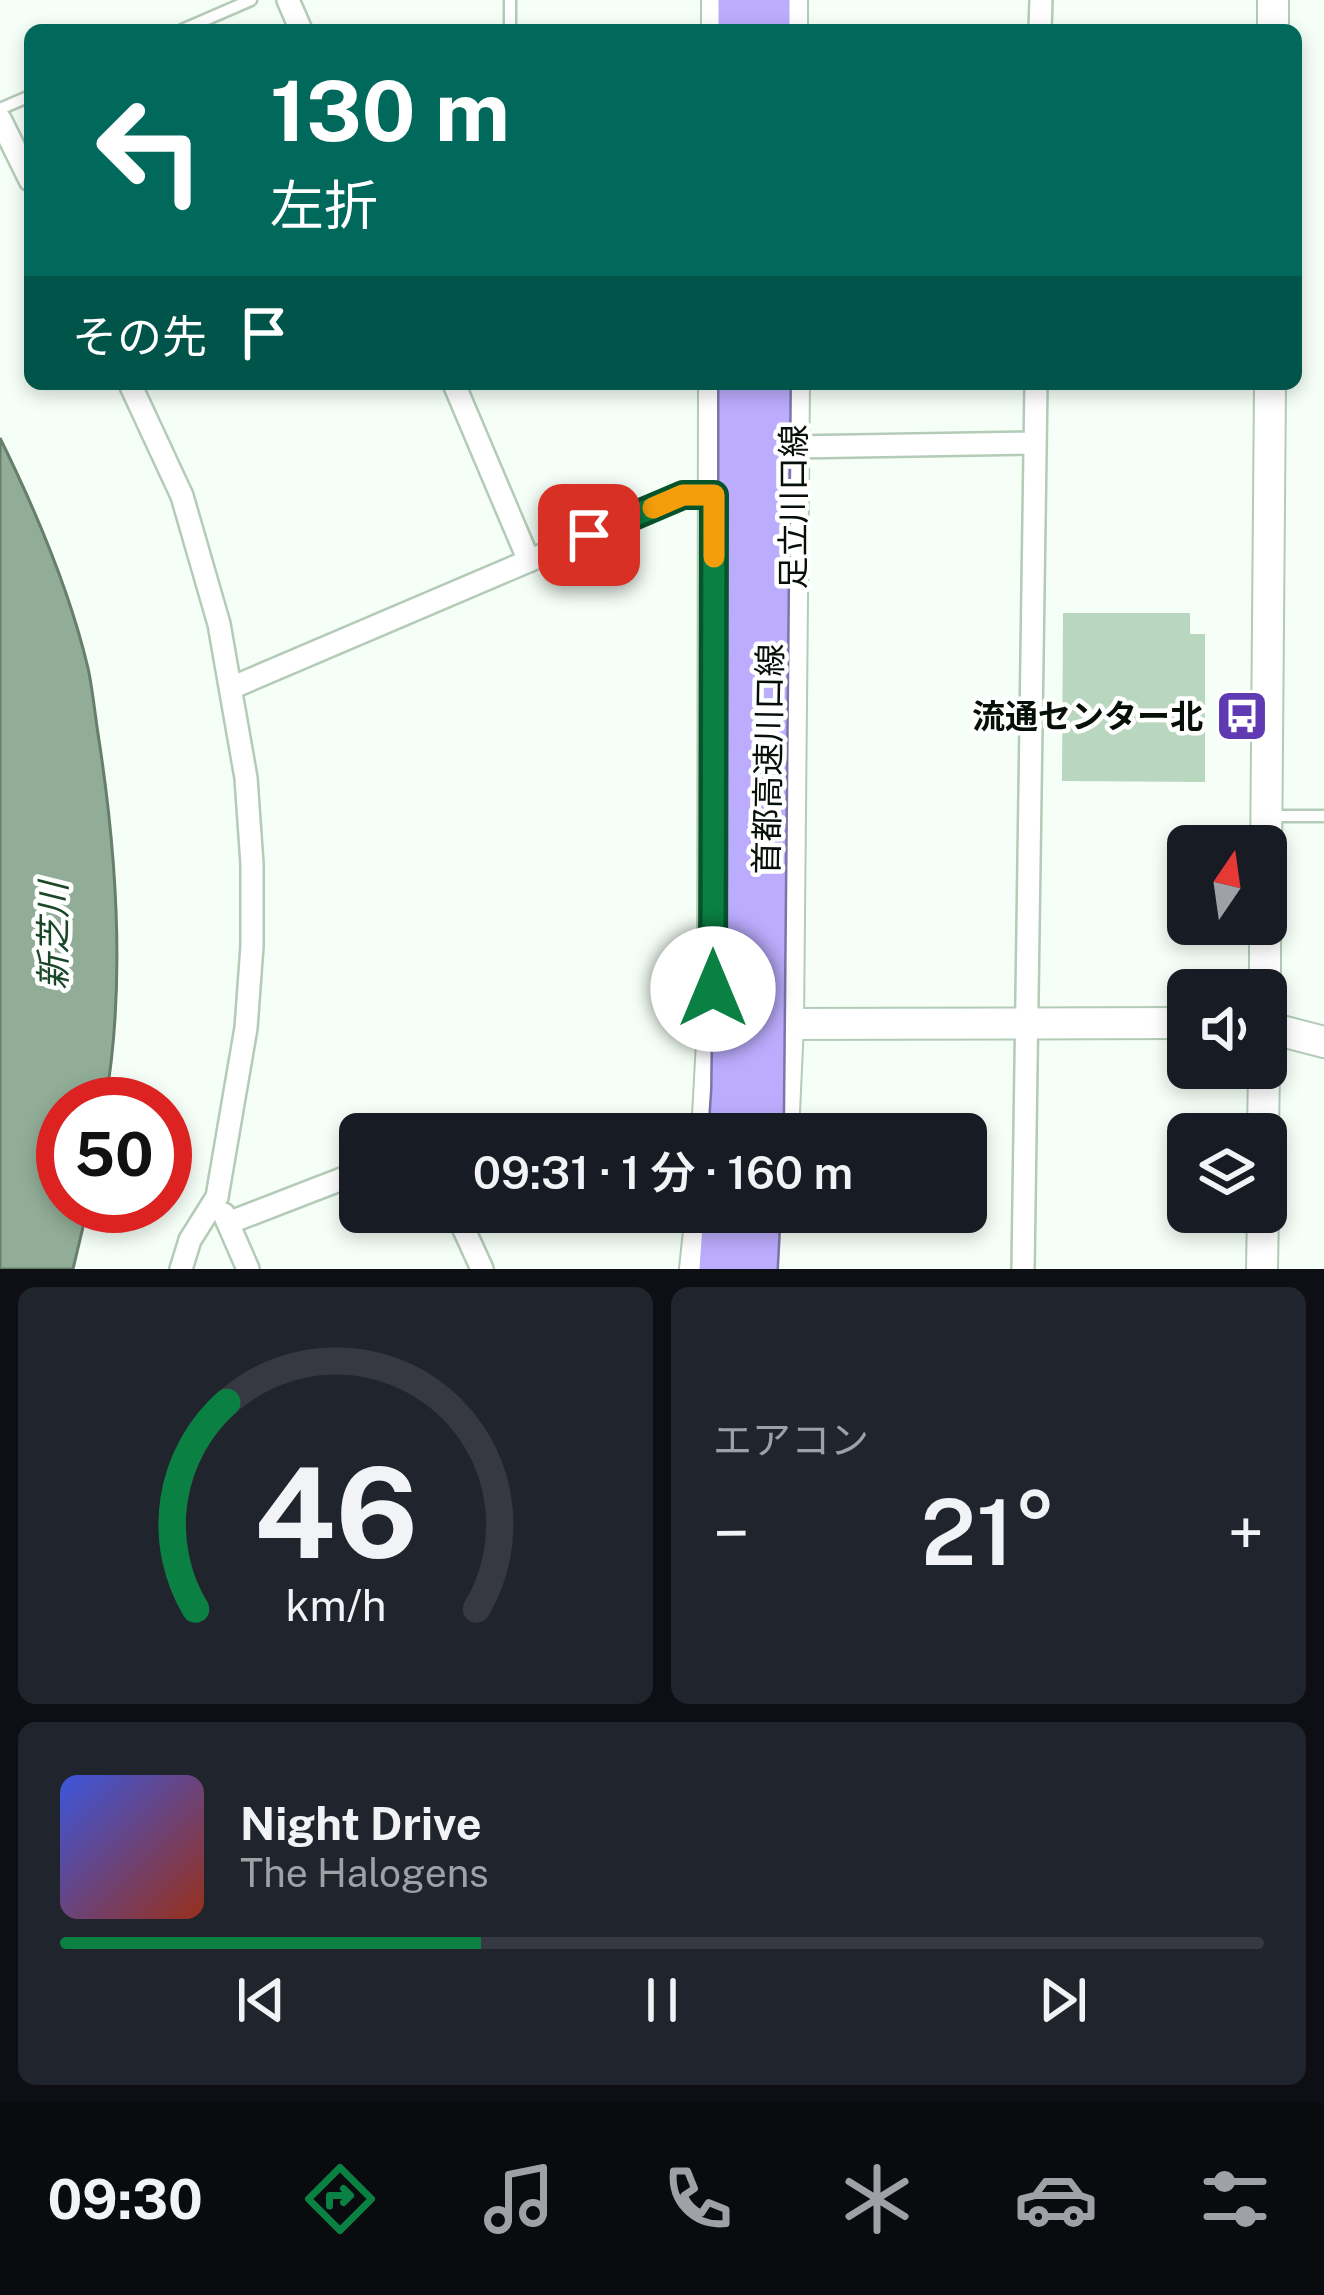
<!DOCTYPE html>
<html lang="ja">
<head>
<meta charset="utf-8">
<style>
	:root { --surface:#171b24; --page:#20242c; --text:#f1f3f6; --muted:#9ea1a6; --line:#363941; --accent:#0b8043 }
	body { margin:0; font-family:"Public Sans","Noto Sans JP",sans-serif; background:var(--page); color:var(--text); height:100vh; display:flex; flex-direction:column; font-size:45px; white-space:nowrap }
	* { box-sizing:border-box; margin:0 }
	p { font-size:39px; color:var(--muted) }
	.icon { flex:none; width:66px; height:66px; fill:none; stroke:currentColor; stroke-width:2; stroke-linecap:round; stroke-linejoin:round }
	.map { position:relative; height:1269px; overflow:hidden }
	.details { display:flex; flex-direction:column; gap:18px; padding:18px; background:#0d0f14; flex:1 }
	.details>* { flex:none }
	.guide { position:absolute; left:24px; top:24px; width:1278px; height:366px; border-radius:18px; box-shadow:0 6px 18px #0003; background:#00695c; color:#fff; overflow:hidden }
	.needle { width:78px; rotate:13deg }
	.buttons { position:absolute; left:1167px; top:825px; display:grid; gap:24px }
	.buttons a { display:grid; place-items:center; width:120px; height:120px; border-radius:18px; background:var(--surface); box-shadow:0 6px 18px #0003; font-size:60px }
	.speed { position:absolute; left:36px; top:1077px; display:flex; gap:24px; font-size:60px; font-weight:700; text-align:center }
	.speed>* { display:grid; place-content:center; width:156px; height:156px; border-radius:50%; background:var(--surface); box-shadow:0 6px 18px #0003; line-height:1 }
	.speed .limit { border:18px solid #d22; background:#fff; color:#111 }
	.pin { position:absolute; display:grid; place-items:center; width:102px; height:102px; color:#fff; margin:-51px; border-radius:24px; box-shadow:0 6px 18px #0006 }
	.me { position:absolute; width:132px; margin:-66px; rotate:0deg; stroke-linejoin:round; filter:drop-shadow(0 0 9px #0008) }
	.turn { display:flex; align-items:center; gap:42px; height:252px; padding:0 48px; font-size:54px }
	.turn .icon { width:156px; height:156px; stroke-width:2.5 }
	.turn b { display:block; font-size:84px; line-height:102px }
	.then { display:flex; align-items:center; height:114px; padding:0 48px; background:#0003; gap:24px; font-size:45px }
	.big { font-size:90px; font-weight:600; line-height:1.1 }
	.details .widget { flex:1; display:flex; flex-direction:column; justify-content:center; gap:18px; min-width:0; padding:0 42px; border-radius:18px; background:var(--page) }
	.details .dial { align-items:center; gap:0 }
	.dial svg { height:312px; overflow:visible; fill:none; stroke:var(--line); stroke-width:7; stroke-linecap:round; text-anchor:middle }
	.dial text { fill:var(--text); stroke:none }
	.song { display:flex; align-items:center; gap:36px }
	.cover { width:144px; height:144px; border-radius:18px; background:linear-gradient(135deg,hsl(230 70% 55%),hsl(10 70% 35%)) }
	.played { height:12px; border-radius:6px; background:linear-gradient(90deg,var(--accent) 35%,var(--line) 35%) }
	.keys { display:flex; justify-content:space-around; direction:ltr }
	.heat { display:flex; justify-content:space-between; align-items:center; font-size:66px; direction:ltr }
	.details .tiles { flex:1; display:grid; gap:18px; grid-template-columns:1fr 1fr }
	.widget:last-child { grid-column:span 2 }
	.trip { position:absolute; left:339px; top:1113px; width:648px; height:120px; border-radius:18px; background:var(--surface); box-shadow:0 6px 18px #0003; font-weight:600; line-height:120px; text-align:center }
	.dock { display:flex; height:192px; justify-content:space-around; align-items:center; background:#090b0e; color:var(--muted) }
	.dock .icon { width:84px; height:84px }
	.dock .on { color:var(--accent) }
	.dock b { font-size:54px; color:var(--text) }
	.map>svg:first-child { display:block }
</style>
</head>
<body>
<div class="map">
<svg width="1324" height="1269" viewBox="0 0 1324 1269">
	<rect width="100%" height="100%" fill="#f5fff7"/>
	<path fill="#91ad97" stroke="#687e6c" stroke-width="3" d="M0 438C36 511 69 588 88 668 93 691 95 716 99 740 117 858 126 985 105 1104H63V1206H88L73 1269H0Z"/>
	<path fill="#b9d6be" d="M1063 613H1190V634H1205V782L1062 781Z"/>
	<g fill="none" stroke-linecap="round" stroke-linejoin="round">
		<g stroke="#b3cbb7" stroke-width="15">
			<path id="lane" d="M182 30 251 0
				M510 30V0
				M0 109 30 96
				M1270 816H1324"/>
		</g>
		<g stroke="#b3cbb7" stroke-width="26">
			<path id="street" d="M288 0 301 30
				M1040 30 1041 0
				M0 119 30 180
				M130 384 182 496 219 624 246 778 252 864V946L246 1028 217 1197 190 1240 181 1269
				M454 384 529 561
				M794 447 1035 443
				M231 688 683 495H714
				M456 1212 482 1269
				M224 1214 248 1269
				M228 1223 360 1172
				M1023 1269 1036 384"/>
		</g>
		<g stroke="#b3cbb7" stroke-width="34">
			<path id="secondary" d="M792 0V30
				M717 30V0
				M1273 30V0
				M1266 864 1270 384
				M1265 990V924
				M767 1024 1188 1023
				M1266 1027 1324 1042
				M707 1134 713 1024 714 384
				M783 1134 788 1024 794 384
				M1263 1134 1264 1068
				M695 1269 701 1212
				M1262 1269 1263 1212"/>
		</g>
		<g stroke="#7c75a8" stroke-width="44">
			<path id="highway" d="M738 0V30
				M770 0V30
				M719 1269 723 1212
				M757 1269 760 1212"/>
		</g>
		<use href="#lane" stroke="#fff" stroke-width="10"/>
		<use href="#street" stroke="#fff" stroke-width="21"/>
		<use href="#secondary" stroke="#fff" stroke-width="30"/>
		<use href="#highway" stroke="#bbacfd" stroke-width="39"/>
		<g stroke="#7c75a8" stroke-width="44" stroke-linecap="butt">
			<path id="highway-bridge" d="M729 1134 732 1090 739 558V384
				M763 1134 770 384"/>
		</g>
		<use href="#highway-bridge" stroke="#bbacfd" stroke-width="39"/>
	</g>
	<g fill="none" stroke-linecap="round" stroke-linejoin="round">
		<g stroke="#07532c" stroke-width="30">
			<path id="route" d="M589 535 683 495H714L713 989"/>
		</g>
		<use href="#route" stroke="#0b8043" stroke-width="21"/>
		<path stroke="#f59e0b" stroke-width="21" d="M653 508 683 495H714V557"/>
	</g>
	<defs>
		<g id="bus-square" transform="scale(2.7)"><rect x="-9" y="-9" width="18" height="18" rx="4" fill="#5f3ab2" stroke="#fff"/><path d="M-5-6H5V4H4V6H2V4H-2V6H-4V4H-5ZM-3.5-4V0h7V-4ZM-3.5 1.2v1.5H-2V1.2ZM2 1.2v1.5H3.5V1.2Z" fill="#fff"/></g>
	</defs>
	<g fill-rule="evenodd">
		<use href="#bus-square" x="1242" y="716"/>
	</g>
	<g text-anchor="middle" stroke-width="9" stroke-linejoin="round" paint-order="stroke">
		<g font-size="33" fill="#070f09" stroke="#fff">
			<text transform="translate(793 507) rotate(-90)" y="12">足立川口線</text>
			<text transform="translate(768 759) rotate(-89)" y="12">首都高速川口線</text>
		</g>
		<g font-size="33" font-weight="bold" fill="#070f09" stroke="#fff" text-anchor="end">
			<text x="1203" y="728">流通センター北</text>
		</g>
		<g font-size="36" font-style="italic" fill="#194727" stroke="#fff">
			<text transform="translate(53 936) rotate(-90)" y="13">新芝川</text>
		</g>
	</g>
</svg>
<div class="buttons">
<a><svg class="needle" viewBox="-14 -14 28 28"><path d="M0-13l5 13h-10z" fill="#e53935"/><path d="M0 13l5-13h-10z" fill="#9ea1a6"/></svg></a>
<a><svg class="icon" aria-label="sound" viewBox="0 0 24 24"><path d="M4 9h4l5-4v14l-5-4H4zM17 9q2 3 0 6"/></svg></a>
<a><svg class="icon" aria-label="layers" viewBox="0 0 24 24"><path d="M12 4l9 5-9 5-9-5zM3 14l9 5 9-5"/></svg></a>
</div>
<div class="speed"><div class="limit">50</div></div>
<div class="pin" style="left:589px;top:535px;background:#d93025"><svg class="icon" aria-label="arrive" viewBox="0 0 24 24"><path d="M6 21V4h12l-3 4 3 4H6"/></svg></div>
<svg class="me" style="left:713px;top:989px" viewBox="-20 -20 40 40"><circle r="19" fill="#fff"/><path d="M0-13L10 11 0 6-10 11z" fill="#0b8043"/></svg>
<div class="trip">09:31 · 1 分 · 160 m</div>
<div class="guide">
<div class="turn"><svg class="icon" aria-label="left" viewBox="0 0 24 24"><path d="M17 20v-9H6M10 6l-5 5 5 5"/></svg><div><b>130 m</b>左折</div></div>
<div class="then">その先<svg class="icon" aria-label="arrive" viewBox="0 0 24 24"><path d="M6 21V4h12l-3 4 3 4H6"/></svg></div>
</div>
</div>
<section class="details">
<div class="tiles">
<div class="widget dial"><svg viewBox="0 0 100 80">
<path d="M14 69A42 42 0 1 1 86 69"/>
<path d="M14 69A42 42 0 0 1 22 16" stroke="#0b8043"/>
<text x="50" y="56" font-size="32" font-weight="700">46</text>
<text x="50" y="72" font-size="11">km/h</text>
</svg></div>
<div class="widget"><p>エアコン</p>
<div class="heat"><a>−</a><b class="big">21°</b><a>+</a></div>
</div>
<div class="widget">
<div class="song"><i class="cover"></i><div><b>Night Drive</b><p>The Halogens</p></div></div>
<div class="played"></div>
<div class="keys"><svg class="icon" aria-label="previous" viewBox="0 0 24 24"><path d="M18 5L8 12l10 7zM5 5v14"/></svg><svg class="icon" aria-label="pause" viewBox="0 0 24 24"><path d="M8 5v14M16 5v14"/></svg><svg class="icon" aria-label="next" viewBox="0 0 24 24"><path d="M6 5l10 7-10 7zM19 5v14"/></svg></div>
</div>
</div>
</section>
<nav class="dock">
<b>09:30</b>
<svg class="icon on" aria-label="directions" viewBox="0 0 24 24"><path d="M12 3l9 9-9 9-9-9zM9 14v-3h6M13 9l2 2-2 2"/></svg>
<svg class="icon" aria-label="music" viewBox="0 0 24 24"><path d="M9 18V5l10-2v13"/><circle cx="6" cy="18" r="3"/><circle cx="16" cy="16" r="3"/></svg>
<svg class="icon" aria-label="phone" viewBox="0 0 24 24"><path d="M5 4h4l2 5-3 2q2 4 5 5l2-3 5 2v4C11 20 4 13 5 4z"/></svg>
<svg class="icon" aria-label="climate" viewBox="0 0 24 24"><path d="M12 3v18M4 7l16 10M4 17L20 7"/></svg>
<svg class="icon" aria-label="car" viewBox="0 0 24 24"><path d="M5 17H2v-5l4-1 3-4h7l3 4 3 1v5h-3M9 17h6M6 11h13"/><circle cx="7" cy="17" r="2"/><circle cx="17" cy="17" r="2"/></svg>
<svg class="icon" aria-label="filters" viewBox="0 0 24 24"><path d="M4 7h16M4 17h16"/><circle cx="9" cy="7" r="2"/><circle cx="15" cy="17" r="2"/></svg>
</nav>
</body>
</html>
